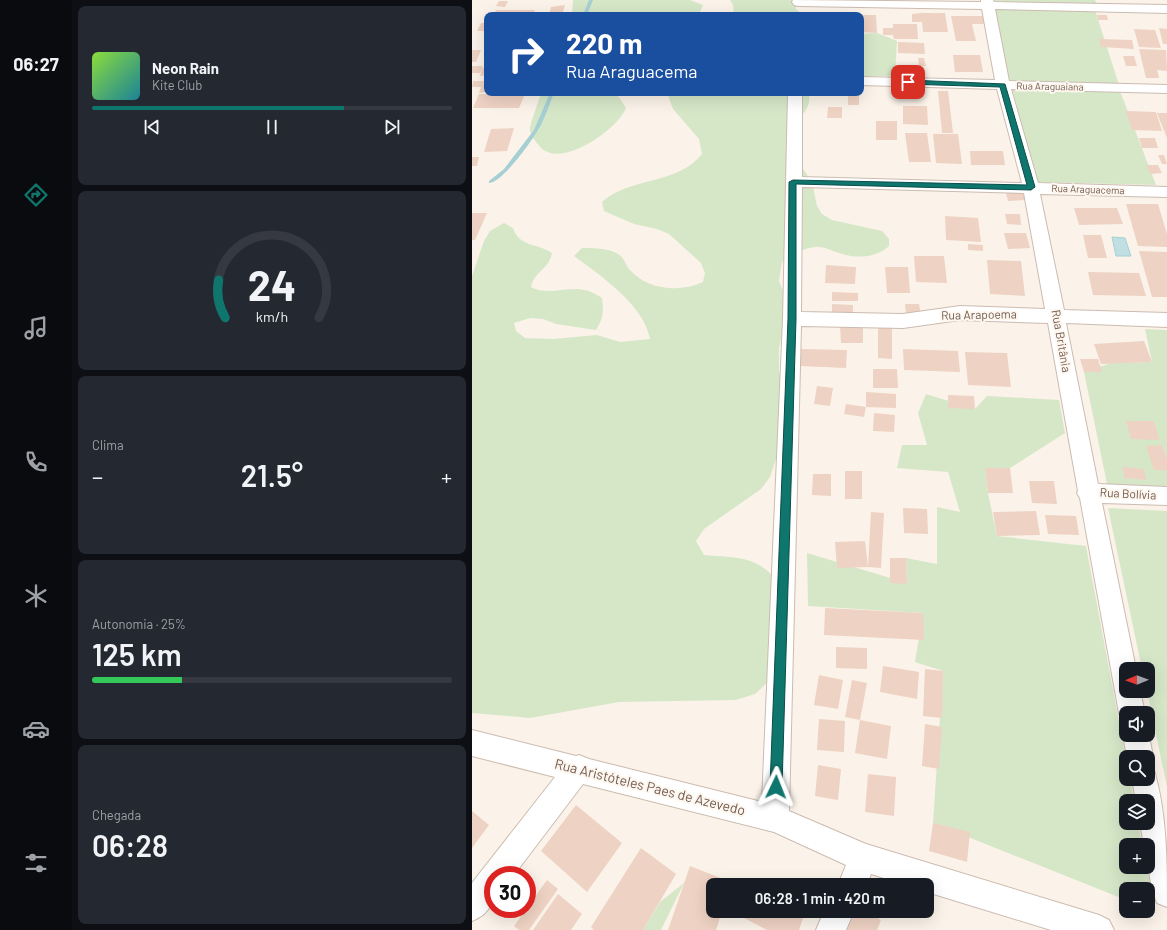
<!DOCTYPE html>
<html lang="pt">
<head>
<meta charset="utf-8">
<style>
	:root { --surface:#171b24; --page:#242831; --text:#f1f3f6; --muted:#9ea1a6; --line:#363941; --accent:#0f766e }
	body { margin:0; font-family:Barlow,sans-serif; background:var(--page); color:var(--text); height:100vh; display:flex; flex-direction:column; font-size:15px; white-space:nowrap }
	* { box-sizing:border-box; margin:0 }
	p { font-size:13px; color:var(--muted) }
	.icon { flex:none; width:22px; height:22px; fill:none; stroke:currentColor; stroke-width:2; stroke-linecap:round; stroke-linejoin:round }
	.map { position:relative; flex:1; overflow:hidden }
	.sheet { display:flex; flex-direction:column; gap:6px; padding:6px; background:#0d0f14; width:400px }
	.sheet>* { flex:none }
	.hud { position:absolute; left:12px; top:12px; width:380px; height:84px; border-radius:8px; box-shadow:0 4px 16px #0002; background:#1a4fa0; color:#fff; overflow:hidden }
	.needle { width:26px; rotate:269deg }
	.controls { position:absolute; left:647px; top:662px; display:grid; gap:8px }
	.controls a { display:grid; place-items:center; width:36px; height:36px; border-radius:8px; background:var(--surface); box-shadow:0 4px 16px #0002; font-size:20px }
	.speed { position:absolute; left:12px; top:866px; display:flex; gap:8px; font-size:20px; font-weight:700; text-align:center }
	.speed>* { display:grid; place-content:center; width:52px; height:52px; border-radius:50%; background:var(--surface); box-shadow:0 4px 16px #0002; line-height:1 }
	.speed .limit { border:6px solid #d22; background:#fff; color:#111 }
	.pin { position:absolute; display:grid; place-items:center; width:34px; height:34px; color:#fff; margin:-17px; border-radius:8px; box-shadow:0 2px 6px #0006 }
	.me { position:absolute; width:44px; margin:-22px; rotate:2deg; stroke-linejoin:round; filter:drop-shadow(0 0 3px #0008) }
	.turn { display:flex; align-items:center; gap:14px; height:84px; padding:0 16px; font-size:18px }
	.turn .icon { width:52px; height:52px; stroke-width:2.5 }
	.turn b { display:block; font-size:28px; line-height:34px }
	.big { font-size:30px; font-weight:600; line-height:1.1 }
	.sheet .widget { flex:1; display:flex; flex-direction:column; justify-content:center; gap:6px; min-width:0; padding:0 14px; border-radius:8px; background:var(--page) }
	.sheet .dial { align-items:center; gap:0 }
	.dial svg { height:104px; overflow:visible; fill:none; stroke:var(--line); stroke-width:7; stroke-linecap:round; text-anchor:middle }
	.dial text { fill:var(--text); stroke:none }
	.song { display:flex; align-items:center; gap:12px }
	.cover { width:48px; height:48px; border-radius:6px; background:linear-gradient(135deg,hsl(90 70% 55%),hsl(190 70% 35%)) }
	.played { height:4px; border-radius:2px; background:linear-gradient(90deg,var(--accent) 70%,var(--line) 70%) }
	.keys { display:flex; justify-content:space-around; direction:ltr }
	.heat { display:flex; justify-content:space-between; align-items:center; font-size:22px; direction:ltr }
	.charge { height:6px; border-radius:3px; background:linear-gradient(90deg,#34c759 25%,var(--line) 0) }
	.trip { position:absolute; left:234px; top:878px; width:228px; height:40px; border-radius:8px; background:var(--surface); box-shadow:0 4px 16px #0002; font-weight:600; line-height:40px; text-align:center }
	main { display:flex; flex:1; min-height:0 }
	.dock { display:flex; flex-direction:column; width:72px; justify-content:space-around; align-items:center; background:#090b0e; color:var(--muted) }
	.dock .icon { width:28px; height:28px }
	.dock .active { color:var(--accent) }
	.dock b { font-size:18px; color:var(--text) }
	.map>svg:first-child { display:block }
</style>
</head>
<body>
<main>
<nav class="dock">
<b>06:27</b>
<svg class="icon active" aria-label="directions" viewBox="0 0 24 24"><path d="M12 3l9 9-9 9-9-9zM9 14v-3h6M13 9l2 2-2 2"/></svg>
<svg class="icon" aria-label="music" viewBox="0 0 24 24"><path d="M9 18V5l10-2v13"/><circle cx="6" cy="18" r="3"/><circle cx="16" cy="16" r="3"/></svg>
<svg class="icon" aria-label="phone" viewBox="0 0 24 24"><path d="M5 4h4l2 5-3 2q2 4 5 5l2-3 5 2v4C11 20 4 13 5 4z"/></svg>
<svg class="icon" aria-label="climate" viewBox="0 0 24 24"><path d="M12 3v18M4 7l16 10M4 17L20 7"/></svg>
<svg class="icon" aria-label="car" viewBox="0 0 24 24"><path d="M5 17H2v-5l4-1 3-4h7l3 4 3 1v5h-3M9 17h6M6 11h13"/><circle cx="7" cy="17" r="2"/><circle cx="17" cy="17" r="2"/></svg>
<svg class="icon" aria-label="filters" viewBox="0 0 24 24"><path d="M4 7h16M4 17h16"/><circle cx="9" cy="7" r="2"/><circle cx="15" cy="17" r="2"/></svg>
</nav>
<section class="sheet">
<div class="widget">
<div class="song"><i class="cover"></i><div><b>Neon Rain</b><p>Kite Club</p></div></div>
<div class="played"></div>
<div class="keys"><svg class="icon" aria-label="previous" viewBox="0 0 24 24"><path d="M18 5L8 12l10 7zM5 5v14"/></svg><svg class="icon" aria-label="pause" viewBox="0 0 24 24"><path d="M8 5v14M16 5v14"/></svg><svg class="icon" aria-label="next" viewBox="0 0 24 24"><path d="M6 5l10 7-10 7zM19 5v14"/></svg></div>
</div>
<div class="widget dial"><svg viewBox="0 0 100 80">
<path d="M14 69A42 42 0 1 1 86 69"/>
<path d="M14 69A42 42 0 0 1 9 40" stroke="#0f766e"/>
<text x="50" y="56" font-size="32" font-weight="700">24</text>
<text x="50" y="72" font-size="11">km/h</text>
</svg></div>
<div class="widget"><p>Clima</p>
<div class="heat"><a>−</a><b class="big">21.5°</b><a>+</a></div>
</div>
<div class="widget"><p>Autonomia · 25%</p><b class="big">125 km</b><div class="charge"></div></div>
<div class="widget"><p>Chegada</p><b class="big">06:28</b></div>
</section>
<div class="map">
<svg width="695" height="930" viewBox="0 0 695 930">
	<rect width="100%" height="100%" fill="#fbf3e9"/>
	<path fill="#d6e7c8" d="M101 0H218L231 5 227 15H100Z
		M258 0H324V9L331 15H262L261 5Z
		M521 0H623L625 4 521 1Z
		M523 9 623 10 647 85 538 82Z
		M405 33 425 41 423 76H389V34Z
		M540 88 648 91 684 185 565 182Z
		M69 93H141L147 97 154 108C146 129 92 167 70 149 68 147 66 144 64 142 61 138 58 134 58 128 60 117 66 104 69 93Z
		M195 93H337C339 106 333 112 325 121V160L340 182 345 206 350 214 360 220 410 231 417 239V246C404 258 384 259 367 253 360 251 351 246 343 247 330 249 319 254 310 262L307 281 314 298V317L307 348V372L312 392 307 450 298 477 289 489 232 529 224 541 232 555C266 558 285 555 308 584L297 681 283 694 264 700 147 702 58 718 0 713V276L12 241 18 231 32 223 41 228C47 247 65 243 80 253 77 270 63 270 59 287 82 299 103 278 130 298 132 311 131 319 124 330L84 324 71 319 58 318 42 323 44 331 53 338 81 339 125 335 148 342 178 339C172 305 128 275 102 256L110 248C120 248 137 248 146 254 152 257 153 264 157 269 175 290 207 293 231 282L233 273 229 263 197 234 185 229 162 224 132 211 130 202C157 177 206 185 230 154L227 139 201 109Z
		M673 329 695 330V488L635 484 612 372 639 363 680 362Z
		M454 394 503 409 515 396 587 400 593 433 538 468H513L516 493 525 536 614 546 654 759V779H658L662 801H654V823H666L670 845H654V867H675L683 912 676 909V889H654V900L461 823 471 671 443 662 451 613 336 606 335 553 435 583 434 558 465 564V507L488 512 476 472 425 468 430 445H455L446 413Z
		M636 508 695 511V787L675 691 676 669H670Z
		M212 883 189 930H171L188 902Z"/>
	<path fill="#bfdfe3" stroke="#a6cfd4" d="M640 237 653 238 659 256H644Z"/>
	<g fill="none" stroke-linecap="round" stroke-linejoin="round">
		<path fill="#a6cfd4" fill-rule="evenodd" d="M117 0H121L115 15H111Z
			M78 93H82C77 105 73 119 66 130 60 141 29 184 17 183V181L32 169 62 130Z"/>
	</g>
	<path fill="#eed2c3" d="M27 1H36L33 7 24 6Z
		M93 5 90 15H77L79 7Z
		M24 10H63L61 15H22Z
		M449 13H473L476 32H451L450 22H440V14Z
		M389 15H404L405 33 389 32Z
		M625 15H635L636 20H626Z
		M479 16H511L512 24H500L504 41H484Z
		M9 23H15V31H5Z
		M421 24H445L446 39H422L421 35H411V28H421Z
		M687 28 695 29V44H691Z
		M662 29 683 30 689 48 667 47Z
		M627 39 660 40 662 49 629 47Z
		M426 42 452 43 453 54 426 53Z
		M667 49 694 50 695 71 685 70 687 78H674Z
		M0 50H9L4 62H0Z
		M481 55H508L511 72H483Z
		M651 56H662L665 66H654Z
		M446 58H452L454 66H447Z
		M422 65H429L431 76H423Z
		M0 66H11L10 68H15V75L8 76 10 68 8 73H0Z
		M1 81H15V92L7 93 9 87H0Z
		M466 91H476L481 133H470Z
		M376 93H387V105H376Z
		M7 94H53L47 108H1Z
		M431 106H455L456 125 431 124Z
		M356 107H370V118H355Z
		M654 111 684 112 690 131 660 130Z
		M685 113H695V138Z
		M404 121H425V140H404Z
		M42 128 35 151 12 152 19 129Z
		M433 133H455L459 162H437Z
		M461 134H486L490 164 464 163Z
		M667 138H683L686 148H670Z
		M498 151H531L533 165H499Z
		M686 155H692L695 164H690Z
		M0 157H7L5 166H0Z
		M674 165H686L690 173 678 174Z
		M534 193H551L553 200 536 201Z
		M654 204H686L695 234V247L666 246Z
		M602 208H645L651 224 607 225Z
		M0 213H15L3 240H0Z
		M533 214H548L549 225 535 224Z
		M473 216 506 218 509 242 474 240Z
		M532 233H554L558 248 536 249Z
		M611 235H629L635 258H616Z
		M496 244 511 245V251L496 250Z
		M667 251 695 252V297H680Z
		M442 256H472L475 283 444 282Z
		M515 260 549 261 553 296 518 294Z
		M354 265 384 267 383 284 353 283Z
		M413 267H436L438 293H415Z
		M616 272 667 273 674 296 621 295Z
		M360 292 386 293V301H360Z
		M360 304 381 305V315H360Z
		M433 304H447L449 315H434Z
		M368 325H391V343H369Z
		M406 326 420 327V359L406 358Z
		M672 341 680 362 629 364 622 344Z
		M329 349 375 350 374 368 327 366Z
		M431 349 486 351 488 372 432 370Z
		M493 352 535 353 539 387 496 385Z
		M608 359H626L630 372H612Z
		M401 369H425L426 388H401Z
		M345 386 361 388 358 406 342 404Z
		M394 392 424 394V408L394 407 392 417 372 414 374 404 394 407Z
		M476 395 502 396 503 409 476 408Z
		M402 413 423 415 422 432 401 431Z
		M654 421H682L687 440 659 439Z
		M690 445 695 460V470H682L674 446Z
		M651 467 672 469 674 480 652 478Z
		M513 468H538L541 493H516Z
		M373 471H390V499H373Z
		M341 474H359V496L340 495Z
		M557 481H582L585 504 560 503Z
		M431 508 455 509 456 534 432 533Z
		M564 511 568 535 525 536 521 512Z
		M399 512 412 513 409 568 396 567Z
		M573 515 604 516 607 535 576 534Z
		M393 541 396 567 365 568 363 542Z
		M418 558H434L435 584 418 583Z
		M353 608 451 613 452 640 352 635Z
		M364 647 395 648V669L364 668Z
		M411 666 447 672 445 699 408 692Z
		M453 669 471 671 470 718 451 716Z
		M347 675 371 680 366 709 342 705Z
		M380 680 395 683 388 720 373 717Z
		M347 719 373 721 372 752 345 750Z
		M388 720 419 726 415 759 383 753Z
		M453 724 470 727 467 769 450 766Z
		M346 765 369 769 366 800 343 796Z
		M396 774 424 777 422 816 393 812Z
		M104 805 150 843 115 892 69 851Z
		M0 811 17 825 0 848Z
		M461 823 498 832 495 862 457 851Z
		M169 848 204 874 171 930H122L119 927Z
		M218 866 259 882 258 885H241V911H250L244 930H196Z
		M75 880 86 889 57 930H47L42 926Z
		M86 894 110 914 99 930H61Z
		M273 911H332L333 912 327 930H295L270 917Z
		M378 911H394L409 920 405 930H371Z"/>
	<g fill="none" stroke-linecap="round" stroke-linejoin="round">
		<g stroke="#ccbbb0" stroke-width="2">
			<path id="minor" d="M321 0 509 2V0H521L522 2 695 5V13L523 9 537 81 695 85V93L539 89 566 183 695 187V197L568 194 592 310 695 313V327L594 323 626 484 695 487V505L630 503 664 669H654V691H668L673 713H654V723L651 722 647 713 608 498 605 493 606 491 576 323 488 320 431 328 329 326 317 811 394 844 627 915 637 920 642 930H579L455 892V885H434L399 874 395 885H366L374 865 302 832 111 784 42 875H21C21 897 24 911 0 921V883L83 777 0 756V730L104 756 107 755 117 759 290 802 311 319 316 93H330V177L550 183 525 89 389 85V77L523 80 510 9 326 6 322 5 320 2ZM330 187 552 193 573 309 488 306 431 314 329 312Z
				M654 728V735H676V733L677 735 681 757 676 767 682 770C695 813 695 862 695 907L685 903C677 884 676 865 676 845H672L668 823H676V801H664L660 779H676V757H655L651 735Z
				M352 911H382L374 930H344Z"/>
		</g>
		<use href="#minor" fill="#fff" fill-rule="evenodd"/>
	</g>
	<path fill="#0f766e" stroke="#0a4d48" d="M436 80 533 84 563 187 559 190 324 184V319L310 787 308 791 304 793 300 791 298 787 316 319 317 182 321 180 555 185 528 87 434 84V81Z"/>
	<g text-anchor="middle" stroke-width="4" stroke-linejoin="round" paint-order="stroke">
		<g font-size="10" fill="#735a4f" stroke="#fdf7ef">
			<text transform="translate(578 86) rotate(1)" y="4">Rua Araguaiana</text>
			<text transform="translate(616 189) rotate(2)" y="4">Rua Araguacema</text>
		</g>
		<g font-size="12" fill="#735a4f" stroke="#fdf7ef">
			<text transform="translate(507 315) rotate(-1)" y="4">Rua Arapoema</text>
			<text transform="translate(589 341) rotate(80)" y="4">Rua Britânia</text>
			<text transform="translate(656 494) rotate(3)" y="4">Rua Bolívia</text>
		</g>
		<g font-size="14" fill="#735a4f" stroke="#fdf7ef">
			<text transform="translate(178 787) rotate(14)" y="5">Rua Aristóteles Paes de Azevedo</text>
		</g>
	</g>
</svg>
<div class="controls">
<a><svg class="needle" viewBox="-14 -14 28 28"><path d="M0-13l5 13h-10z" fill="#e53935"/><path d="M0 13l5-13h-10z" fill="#9ea1a6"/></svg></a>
<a><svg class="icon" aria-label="sound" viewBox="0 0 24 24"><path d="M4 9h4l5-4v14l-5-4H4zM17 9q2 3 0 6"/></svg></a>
<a><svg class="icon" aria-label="search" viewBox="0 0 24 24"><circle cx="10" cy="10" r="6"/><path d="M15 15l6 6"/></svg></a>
<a><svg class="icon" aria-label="layers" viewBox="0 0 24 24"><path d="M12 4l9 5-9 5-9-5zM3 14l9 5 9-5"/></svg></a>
<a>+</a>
<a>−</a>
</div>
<div class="speed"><div class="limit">30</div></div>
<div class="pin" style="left:436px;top:82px;background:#d93025"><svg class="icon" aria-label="arrive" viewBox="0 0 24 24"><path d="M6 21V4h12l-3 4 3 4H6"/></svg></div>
<svg class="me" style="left:304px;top:787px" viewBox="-20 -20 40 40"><path d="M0-17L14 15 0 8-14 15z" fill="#0f766e" stroke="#fff" stroke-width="4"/></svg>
<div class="trip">06:28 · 1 min · 420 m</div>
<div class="hud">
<div class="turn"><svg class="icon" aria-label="right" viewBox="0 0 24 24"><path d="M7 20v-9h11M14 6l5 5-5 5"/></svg><div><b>220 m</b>Rua Araguacema</div></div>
</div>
</div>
</main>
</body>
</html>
